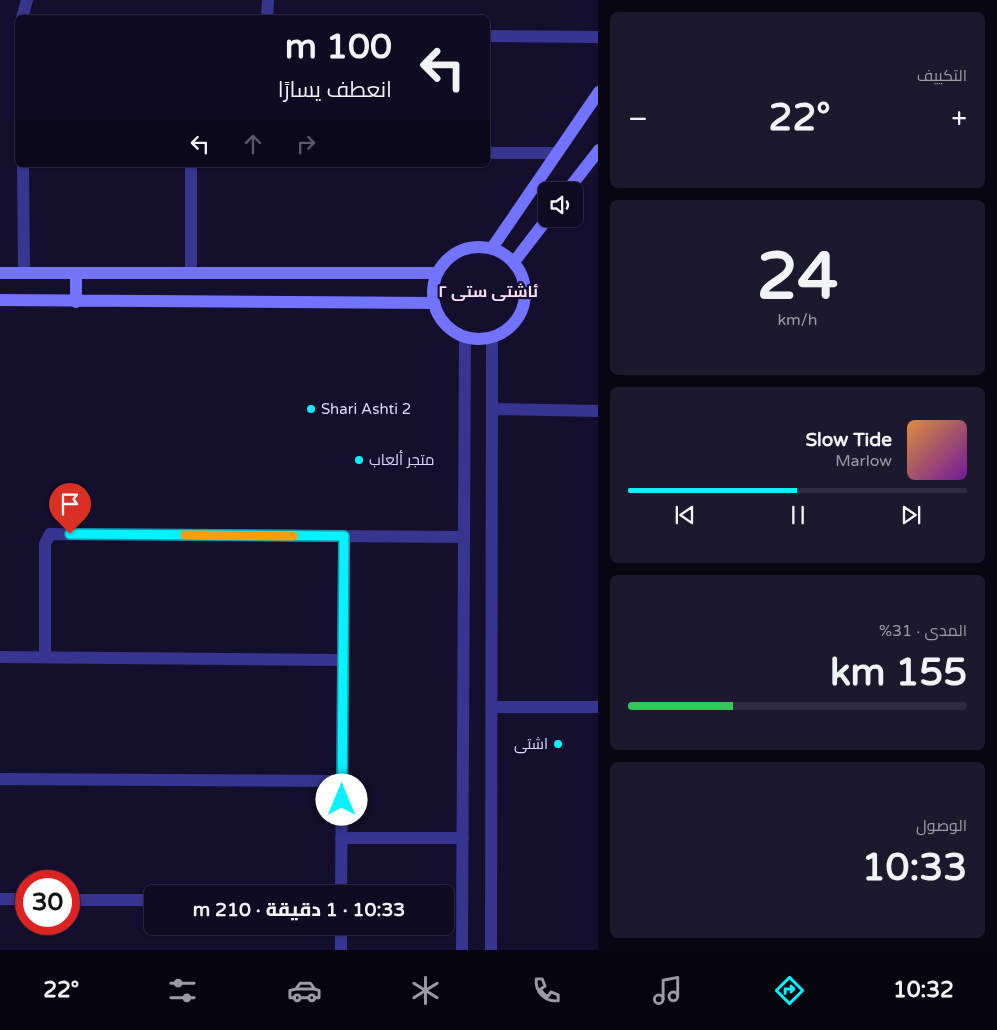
<!DOCTYPE html>
<html lang="ar">
<head>
<meta charset="utf-8">
<style>
	:root { --surface:#0e0b22; --page:#1c192f; --text:#f1f3f6; --muted:#9b9ba5; --line:#2e2b40; --accent:#07f1ff }
	body { margin:0; font-family:"Varela Round",Cairo,sans-serif; background:var(--page); color:var(--text); direction:rtl; height:100vh; display:flex; flex-direction:column; font-size:19px; white-space:nowrap }
	* { box-sizing:border-box; margin:0 }
	p { font-size:16px; color:var(--muted) }
	.icon { flex:none; width:28px; height:28px; fill:none; stroke:currentColor; stroke-width:2; stroke-linecap:round; stroke-linejoin:round }
	.map { position:relative; flex:1; overflow:hidden; direction:ltr }
	.details { display:flex; flex-direction:column; gap:12px; padding:12px; background:#080613; width:399px }
	.details>* { flex:none }
	.top-card { position:absolute; left:15px; top:15px; width:475px; height:152px; border-radius:8px; box-shadow:0 1px 4px #0004,0 0 0 1px var(--line); direction:rtl; background:#0e0b22; color:var(--text); overflow:hidden }
	.controls { position:absolute; left:538px; top:182px; display:grid; gap:10px }
	.controls a { display:grid; place-items:center; width:45px; height:45px; border-radius:8px; background:var(--surface); box-shadow:0 1px 4px #0004,0 0 0 1px var(--line); font-size:25px }
	.speed { position:absolute; left:15px; top:870px; display:flex; gap:10px; font-size:25px; font-weight:700; text-align:center }
	.speed>* { display:grid; place-content:center; width:65px; height:65px; border-radius:50%; background:var(--surface); box-shadow:0 1px 4px #0004,0 0 0 1px var(--line); line-height:1 }
	.speed .limit { border:8px solid #d22; background:#fff; color:#111 }
	.pin { position:absolute; display:grid; place-items:center; width:42px; height:42px; color:#fff; margin:-51px -21px; border-radius:50% 50% 50% 0; rotate:-45deg; box-shadow:0 0 5px #0007 }
	.pin .icon { rotate:45deg }
	.me { position:absolute; width:55px; margin:-28px; rotate:0deg; stroke-linejoin:round; filter:drop-shadow(0 0 4px #0008) }
	.turn { display:flex; align-items:center; gap:18px; height:105px; padding:0 15px; font-size:22px }
	.turn .icon { width:65px; height:65px; stroke-width:2.5 }
	.turn b { display:block; font-size:35px; line-height:42px }
	.lanes { display:flex; align-items:center; height:48px; padding:0 15px; background:#0003; justify-content:center; gap:25px; direction:ltr }
	.lanes .off { opacity:.35 }
	.big { font-size:38px; font-weight:800; line-height:1.1 }
	.details .widget { flex:1; display:flex; flex-direction:column; justify-content:center; gap:8px; min-width:0; padding:0 18px; border-radius:8px; background:var(--page) }
	.details .dial { align-items:center; gap:0 }
	.dial b { font-size:65px; line-height:1 }
	.song { display:flex; align-items:center; gap:15px }
	.cover { width:60px; height:60px; border-radius:8px; background:linear-gradient(135deg,hsl(30 70% 55%),hsl(280 70% 35%)) }
	.played { height:5px; border-radius:2px; background:linear-gradient(90deg,var(--accent) 50%,var(--line) 50%) }
	.keys { display:flex; justify-content:space-around; direction:ltr }
	.heat { display:flex; justify-content:space-between; align-items:center; font-size:28px; direction:ltr }
	.charge { height:8px; border-radius:4px; background:linear-gradient(90deg,#34c759 31%,var(--line) 0) }
	.trip { position:absolute; left:144px; top:885px; width:310px; height:50px; border-radius:8px; background:var(--surface); box-shadow:0 1px 4px #0004,0 0 0 1px var(--line); font-weight:800; line-height:50px; text-align:center; direction:rtl }
	.tab-bar { display:flex; height:80px; justify-content:space-around; align-items:center; background:#06040e; color:var(--muted) }
	.tab-bar .icon { width:35px; height:35px }
	.tab-bar .on { color:var(--accent) }
	.tab-bar b { font-size:22px; color:var(--text) }
	main { display:flex; flex:1; min-height:0 }
	.map>svg:first-child { display:block }
</style>
</head>
<body>
<main>
<section class="details">
<div class="widget"><p>التكييف</p>
<div class="heat"><a>−</a><b class="big">22°</b><a>+</a></div>
</div>
<div class="widget dial"><b>24</b><p>km/h</p></div>
<div class="widget">
<div class="song"><i class="cover"></i><div><b>Slow Tide</b><p>Marlow</p></div></div>
<div class="played"></div>
<div class="keys"><svg class="icon" aria-label="previous" viewBox="0 0 24 24"><path d="M18 5L8 12l10 7zM5 5v14"/></svg><svg class="icon" aria-label="pause" viewBox="0 0 24 24"><path d="M8 5v14M16 5v14"/></svg><svg class="icon" aria-label="next" viewBox="0 0 24 24"><path d="M6 5l10 7-10 7zM19 5v14"/></svg></div>
</div>
<div class="widget"><p>المدى · 31%</p><b class="big">155 km</b><div class="charge"></div></div>
<div class="widget"><p>الوصول</p><b class="big">10:33</b></div>
</section>
<div class="map">
<svg width="599" height="950" viewBox="0 0 599 950">
	<rect width="100%" height="100%" fill="#130f2d"/>
	<g fill="none" stroke-linecap="round" stroke-linejoin="round">
		<path stroke="#363690" stroke-width="12" d="M22 18 27 0
			M267 18 268 0
			M488 36 599 37
			M488 153H556
			M23 165 24 273
			M191 273V165
			M492 409 599 411
			M0 657 343 660
			M45 657V544L50 534 464 537
			M491 707H599
			M0 779 342 781
			M341 838H463
			M341 894 344 536
			M0 899H26
			M69 900H152
			M341 950V926
			M462 950 465 337
			M491 950 492 337"/>
		<path stroke="#7274ff" stroke-width="12" d="M567 191 599 150
			M433 293a46 46 0 1 1 92 0a46 46 0 1 1-92 0Z
			M492 248 599 92
			M514 262 547 219
			M0 273H437
			M0 300 434 303
			M76 302V273"/>
	</g>
	<g fill="none" stroke-linecap="round" stroke-linejoin="round">
		<g stroke="#059da6" stroke-width="12">
			<path id="route" d="M70 534 344 536 342 800"/>
		</g>
		<use href="#route" stroke="#07f1ff" stroke-width="9"/>
		<path stroke="#f59e0b" stroke-width="9" d="M185 535 293 536"/>
	</g>
	<g fill="#07f1ff" stroke="#130f2d" stroke-width="2">
		<circle cx="311" cy="409" r="5"/>
		<circle cx="359" cy="460" r="5"/>
		<circle cx="558" cy="744" r="5"/>
	</g>
	<g text-anchor="middle" stroke-width="4.5" stroke-linejoin="round" paint-order="stroke">
		<g font-size="15" fill="#dedbff" stroke="#130f2d" text-anchor="start">
			<text x="321" y="414">Shari Ashti 2</text>
			<text x="369" y="465">متجر ألعاب</text>
			<text x="548" y="749" text-anchor="end">اشتی</text>
		</g>
		<g font-size="16" font-weight="bold" fill="#ffddf4" stroke="#130f2d">
			<text x="488" y="297">ئاشتی ستی ٢</text>
		</g>
	</g>
</svg>
<div class="controls">
<a><svg class="icon" aria-label="sound" viewBox="0 0 24 24"><path d="M4 9h4l5-4v14l-5-4H4zM17 9q2 3 0 6"/></svg></a>
</div>
<div class="speed"><div class="limit">30</div></div>
<div class="pin" style="left:70px;top:534px;background:#d93025"><svg class="icon" aria-label="arrive" viewBox="0 0 24 24"><path d="M6 21V4h12l-3 4 3 4H6"/></svg></div>
<svg class="me" style="left:342px;top:800px" viewBox="-20 -20 40 40"><circle r="19" fill="#fff"/><path d="M0-13L10 11 0 6-10 11z" fill="#07f1ff"/></svg>
<div class="trip">10:33 · 1 دقيقة · 210 m</div>
<div class="top-card">
<div class="turn"><svg class="icon" aria-label="left" viewBox="0 0 24 24"><path d="M17 20v-9H6M10 6l-5 5 5 5"/></svg><div><b>100 m</b>انعطف يسارًا</div></div>
<div class="lanes"><svg class="icon" aria-label="left" viewBox="0 0 24 24"><path d="M17 20v-9H6M10 6l-5 5 5 5"/></svg><svg class="icon off" aria-label="ahead" viewBox="0 0 24 24"><path d="M12 20V5M6 11l6-6 6 6"/></svg><svg class="icon off" aria-label="right" viewBox="0 0 24 24"><path d="M7 20v-9h11M14 6l5 5-5 5"/></svg></div>
</div>
</div>
</main>
<nav class="tab-bar">
<b>10:32</b>
<svg class="icon on" aria-label="directions" viewBox="0 0 24 24"><path d="M12 3l9 9-9 9-9-9zM9 14v-3h6M13 9l2 2-2 2"/></svg>
<svg class="icon" aria-label="music" viewBox="0 0 24 24"><path d="M9 18V5l10-2v13"/><circle cx="6" cy="18" r="3"/><circle cx="16" cy="16" r="3"/></svg>
<svg class="icon" aria-label="phone" viewBox="0 0 24 24"><path d="M5 4h4l2 5-3 2q2 4 5 5l2-3 5 2v4C11 20 4 13 5 4z"/></svg>
<svg class="icon" aria-label="climate" viewBox="0 0 24 24"><path d="M12 3v18M4 7l16 10M4 17L20 7"/></svg>
<svg class="icon" aria-label="car" viewBox="0 0 24 24"><path d="M5 17H2v-5l4-1 3-4h7l3 4 3 1v5h-3M9 17h6M6 11h13"/><circle cx="7" cy="17" r="2"/><circle cx="17" cy="17" r="2"/></svg>
<svg class="icon" aria-label="filters" viewBox="0 0 24 24"><path d="M4 7h16M4 17h16"/><circle cx="9" cy="7" r="2"/><circle cx="15" cy="17" r="2"/></svg>
<b>22°</b>
</nav>
</body>
</html>
